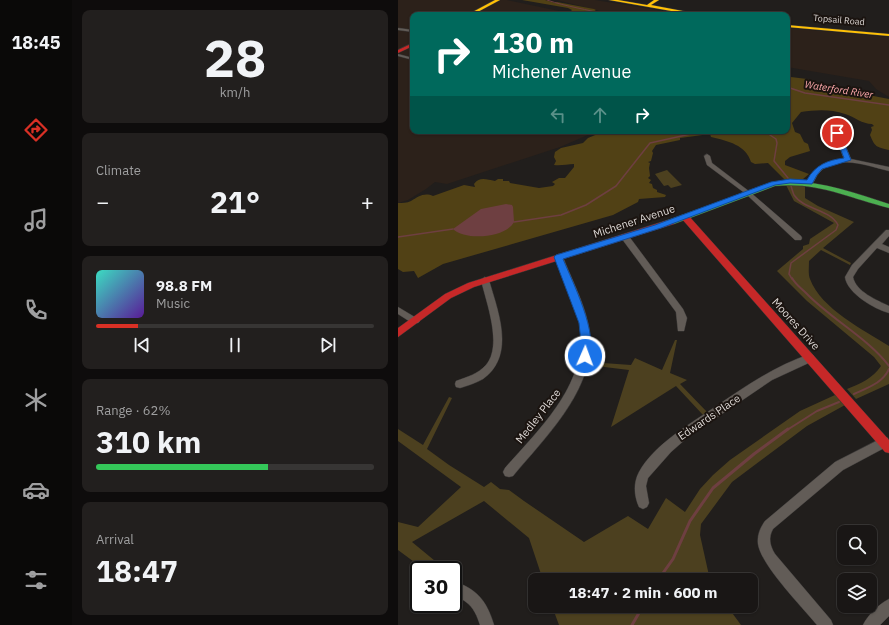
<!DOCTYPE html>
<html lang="en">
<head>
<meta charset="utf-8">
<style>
	:root { --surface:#191615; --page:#221f1e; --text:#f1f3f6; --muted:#9f9fa0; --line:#373534; --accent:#d93025 }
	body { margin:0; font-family:"IBM Plex Sans",sans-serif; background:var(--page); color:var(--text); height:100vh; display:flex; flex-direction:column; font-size:15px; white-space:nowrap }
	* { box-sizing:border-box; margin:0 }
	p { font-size:13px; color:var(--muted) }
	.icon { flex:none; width:22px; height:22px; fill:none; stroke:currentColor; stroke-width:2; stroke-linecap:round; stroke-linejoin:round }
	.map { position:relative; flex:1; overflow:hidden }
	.details { display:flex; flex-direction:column; gap:10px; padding:10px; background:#0e0c0c; width:326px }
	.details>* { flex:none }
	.hud { position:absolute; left:12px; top:12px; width:380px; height:122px; border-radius:8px; box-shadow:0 1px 3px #0004,0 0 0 1px var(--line); background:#00695c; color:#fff; overflow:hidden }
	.tools { position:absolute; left:439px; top:525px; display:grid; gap:8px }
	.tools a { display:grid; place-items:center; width:40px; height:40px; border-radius:8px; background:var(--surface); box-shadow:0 1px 3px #0004,0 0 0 1px var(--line); font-size:20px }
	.speed { position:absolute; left:12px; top:561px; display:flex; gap:8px; font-size:20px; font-weight:700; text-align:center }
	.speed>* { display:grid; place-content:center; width:52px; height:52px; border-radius:50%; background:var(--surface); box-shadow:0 1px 3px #0004,0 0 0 1px var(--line); line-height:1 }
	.speed .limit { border:2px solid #111; border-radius:6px; background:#fff; color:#111 }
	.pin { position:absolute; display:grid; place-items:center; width:34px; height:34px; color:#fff; margin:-17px; border:2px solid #fff; border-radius:50%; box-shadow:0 1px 4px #0007 }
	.me { position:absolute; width:44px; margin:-22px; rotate:2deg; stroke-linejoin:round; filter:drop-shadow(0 0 3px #0008) }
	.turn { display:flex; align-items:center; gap:14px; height:84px; padding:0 16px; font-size:18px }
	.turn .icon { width:52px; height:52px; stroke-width:2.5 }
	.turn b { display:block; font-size:28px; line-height:34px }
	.lanes { display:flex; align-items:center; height:38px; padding:0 16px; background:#0003; justify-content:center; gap:20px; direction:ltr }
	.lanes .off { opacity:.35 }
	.big { font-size:30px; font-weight:700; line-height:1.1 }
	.details .card { flex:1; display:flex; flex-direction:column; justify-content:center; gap:6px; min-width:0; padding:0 14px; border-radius:8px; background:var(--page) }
	.details .dial { align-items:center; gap:0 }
	.dial b { font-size:52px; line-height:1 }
	.song { display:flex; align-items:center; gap:12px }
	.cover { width:48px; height:48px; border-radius:6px; background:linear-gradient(135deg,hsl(170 70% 55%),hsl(270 70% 35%)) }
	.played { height:4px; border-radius:2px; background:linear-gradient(90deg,var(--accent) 15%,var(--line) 15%) }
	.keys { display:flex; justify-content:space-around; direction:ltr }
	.heat { display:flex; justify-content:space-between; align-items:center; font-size:22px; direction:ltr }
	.charge { height:6px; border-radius:3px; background:linear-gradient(90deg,#34c759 62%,var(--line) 0) }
	.trip { position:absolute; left:130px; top:573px; width:230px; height:40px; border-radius:8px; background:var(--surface); box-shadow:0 1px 3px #0004,0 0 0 1px var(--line); font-weight:700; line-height:40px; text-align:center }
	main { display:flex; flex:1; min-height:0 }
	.tab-bar { display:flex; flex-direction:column; width:72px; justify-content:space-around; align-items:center; background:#0a0908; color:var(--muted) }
	.tab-bar .icon { width:28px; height:28px }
	.tab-bar .active { color:var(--accent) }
	.tab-bar b { font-size:18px; color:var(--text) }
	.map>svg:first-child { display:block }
</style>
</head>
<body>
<main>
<nav class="tab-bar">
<b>18:45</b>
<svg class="icon active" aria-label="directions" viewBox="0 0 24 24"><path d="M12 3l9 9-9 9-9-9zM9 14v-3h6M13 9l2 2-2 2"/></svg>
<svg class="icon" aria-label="music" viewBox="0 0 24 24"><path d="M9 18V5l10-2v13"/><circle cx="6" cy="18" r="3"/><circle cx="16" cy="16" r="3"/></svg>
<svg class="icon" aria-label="phone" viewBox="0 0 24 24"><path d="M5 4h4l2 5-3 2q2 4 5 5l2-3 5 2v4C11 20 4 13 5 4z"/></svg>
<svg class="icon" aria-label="climate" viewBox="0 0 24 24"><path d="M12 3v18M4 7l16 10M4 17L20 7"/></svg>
<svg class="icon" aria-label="car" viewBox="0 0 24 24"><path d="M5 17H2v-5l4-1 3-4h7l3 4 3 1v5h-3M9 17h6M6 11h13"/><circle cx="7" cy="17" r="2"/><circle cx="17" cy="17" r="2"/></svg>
<svg class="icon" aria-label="filters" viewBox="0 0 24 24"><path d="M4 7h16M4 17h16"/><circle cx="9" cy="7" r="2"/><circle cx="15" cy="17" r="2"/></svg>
</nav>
<section class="details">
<div class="card dial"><b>28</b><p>km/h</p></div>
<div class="card"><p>Climate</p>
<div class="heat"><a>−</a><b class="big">21°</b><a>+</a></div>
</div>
<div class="card">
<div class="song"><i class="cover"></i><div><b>98.8 FM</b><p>Music</p></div></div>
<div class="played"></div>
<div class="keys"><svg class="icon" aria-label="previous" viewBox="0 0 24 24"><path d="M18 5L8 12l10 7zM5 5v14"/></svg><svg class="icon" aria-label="pause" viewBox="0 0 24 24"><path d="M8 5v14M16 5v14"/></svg><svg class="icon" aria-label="next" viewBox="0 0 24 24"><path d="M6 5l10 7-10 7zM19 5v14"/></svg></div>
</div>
<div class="card"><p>Range · 62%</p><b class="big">310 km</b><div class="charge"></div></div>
<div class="card"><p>Arrival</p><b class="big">18:47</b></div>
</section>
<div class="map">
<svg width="491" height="625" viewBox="0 0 491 625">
	<rect width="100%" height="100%" fill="#211e1c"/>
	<path fill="#2c211a" d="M0 0H109L180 15H15V131H199L162 147 49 184 37 182 28 189 10 200 0 203Z
		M159 0H197L290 15H217Z
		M389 28 491 37V97L478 89 471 81 389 67Z"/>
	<path fill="#4c401f" d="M269 170 284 185 273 188 270 185 266 186 257 174Z
		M388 185 407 186V198L420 206 456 222 425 248 453 263 452 265 423 250 411 261C411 267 410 274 412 279 423 309 466 330 491 346V384L458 399 449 389C462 384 475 378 483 366L476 357 409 301 379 271 405 249V246L411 244 412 239 436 223 396 201Z
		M277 340H279L272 373 289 380 282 384 309 412 305 415 278 386 213 427 231 370 190 365 191 362 233 365 237 358 264 370Z
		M437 395 447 405 409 426 334 482 303 524 302 535 312 580H145L131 538 86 501 14 542 48 570H27L0 550V522L20 527 63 487 0 441V429L25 445 51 397 54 398 29 449 51 465 86 487 93 482 102 489 111 490 126 501 186 542 230 516 250 529 268 498 287 512 302 489 315 475 332 460 402 411Z
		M154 606H329L343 625H161Z"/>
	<path fill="#514115" d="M124 0H147L157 3 159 2 196 9 198 10 195 12 209 13 213 15H180L172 12 174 10 170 8Z
		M389 75 393 77 409 79 420 84H428L436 89 444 87 460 93 491 99V150C478 147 477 147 472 135L474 130 473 127 476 126 474 124C464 124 457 117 447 114 432 109 418 110 403 112L394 123 397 132 402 134 406 142 410 144 412 151 392 157 387 161V165L411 174 405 179H386L370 163 357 164 353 162C348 145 330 141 313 137L312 134 282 138V140L258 145 254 151 255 153 253 161 250 162 252 163 251 168 252 176 250 178 253 180 251 183 254 184 255 188 259 190V192L268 195 267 197 241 199 240 202 215 215 45 264 20 278 16 271 5 272 0 269V203C4 203 9 203 13 201 20 197 26 192 35 196L66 185 77 187 76 184C82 176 89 180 97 181L100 179H105V181H111L112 183 141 188 155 186 157 184 154 182 161 178H167L176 167V164C169 164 163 166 156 165L158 161 156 157 157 152 163 148 185 143 190 138 207 131H389Z"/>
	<path fill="#6e3f41" d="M108 204 114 205 115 207 116 222C108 238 67 241 55 229L83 209Z"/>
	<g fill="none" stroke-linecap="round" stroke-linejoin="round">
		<path stroke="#6e3f41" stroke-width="1" d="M149 0C169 7 189 9 209 15"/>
		<path stroke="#6e3f41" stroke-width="1.5" d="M389 87 407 93 491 105
			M366 131 378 139 379 143 376 161 390 178
			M393 186C394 189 395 193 396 195 406 210 432 209 440 225L438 230 393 263 391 274 394 279
			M116 222 163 215 188 205 218 186 252 143 306 131
			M0 237 55 229"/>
		<path stroke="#6e3f41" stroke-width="2" d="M394 278C398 285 403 288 408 293 433 319 471 339 491 366
			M456 394C469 388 485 383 491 369
			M389 430 419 411 441 402"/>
		<path stroke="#6e3f41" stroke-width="3" d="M260 580 275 559 292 521 315 488 356 454 390 429
			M234 625 245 606"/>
		<g stroke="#3a3837" stroke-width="1">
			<path id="street" d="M0 28 15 30V32L0 30Z
				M0 54 15 58V60L0 56Z
				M431 126 443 135 453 159 491 167V171C470 166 438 153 421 173 418 176 417 181 414 184H410L409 183C419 165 426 161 446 159L437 136 428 128Z
				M309 154 312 156 314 163 352 192 403 236 404 238 403 240H397L348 194 309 165 306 156Z
				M488 230H491V236L484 244 491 247V253L479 248 460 269 455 277C458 292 479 300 491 306V313C476 309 449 293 447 277L454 265Z
				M224 235H230L285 309 289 318 286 331H280L278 312 224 239 223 237Z
				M161 254 165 257C173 278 185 300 190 323 204 383 150 434 115 476L111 477 107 476 105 472 107 468C142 428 193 381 181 322 177 300 165 278 157 257Z
				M87 277 91 280C100 312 118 355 85 379 78 383 69 386 62 388L58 387 57 384 58 381C69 377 80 374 88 365 105 345 88 302 83 280Z
				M0 307 20 319 22 321 20 323H14L0 314Z
				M412 354 415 355 417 358 415 361 374 380 290 437 273 452 250 478 248 486 251 503 249 507 245 509 241 507C236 496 235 483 241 472 255 446 290 425 314 409 345 388 376 366 412 354Z
				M486 437 490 438V446L445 470 375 529C370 538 372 546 377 554L433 620 435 625H419C404 607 363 565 360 544 359 535 362 528 367 521L437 462Z
				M63 584C82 592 90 605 96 625H82C79 616 76 608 68 602 63 598 59 597 56 591L58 586Z
				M491 599V616L482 625H465C469 616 482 603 491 599Z"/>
		</g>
		<g stroke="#3a3837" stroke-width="1">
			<path id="fast" d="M391 181C426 182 458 193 491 204V208C450 198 421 182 377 186L276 224H270L269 222 270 220 374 183Z"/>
		</g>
		<g stroke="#3a3837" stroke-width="1">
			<path id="slow" d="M97 0H102L74 15H69Z
				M211 0H220L249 5 256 0H261L253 5 306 15H296Z
				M389 25 491 34V36L389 27Z"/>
		</g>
		<g stroke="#3a3837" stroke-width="1">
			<path id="jam" d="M15 43V46L0 53V50Z
				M284 215H290L491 440V453L487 452 284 219Z
				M270 220H276L277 222 276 224 76 287 53 298 0 337V328L47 294 70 283Z"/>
		</g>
		<use href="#street" fill="#625c57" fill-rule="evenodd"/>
		<use href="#fast" fill="#4caf50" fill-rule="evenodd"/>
		<use href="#slow" fill="#ffc107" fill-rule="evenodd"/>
		<use href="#jam" fill="#c62828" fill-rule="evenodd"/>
	</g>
	<path fill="#1a73e8" stroke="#114b97" d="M439 131 442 133 453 160 424 169 419 175 414 184 392 183 377 185 263 228 165 259C174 281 202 336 190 358H183L182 356 183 342 181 323 156 257 158 255 257 225 373 182 392 179 409 180C417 165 430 160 446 158L436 133Z"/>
	<g text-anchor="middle" stroke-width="4" stroke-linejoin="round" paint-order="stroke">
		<g font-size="9" fill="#ddd8d5" stroke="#1b1410">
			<text transform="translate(441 20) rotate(5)" y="3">Topsail Road</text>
		</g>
		<g font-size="10" font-style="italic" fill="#fca7aa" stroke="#1b1410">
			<text transform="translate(441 89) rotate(9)" y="4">Waterford River</text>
		</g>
		<g font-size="11" fill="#ddd8d5" stroke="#1b1410">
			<text transform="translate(236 221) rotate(-18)" y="4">Michener Avenue</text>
			<text transform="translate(398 324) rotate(48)" y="4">Moores Drive</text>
			<text transform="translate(140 416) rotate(-52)" y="4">Medley Place</text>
			<text transform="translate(311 417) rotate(-34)" y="4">Edwards Place</text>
		</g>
	</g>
</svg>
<div class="tools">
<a><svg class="icon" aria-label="search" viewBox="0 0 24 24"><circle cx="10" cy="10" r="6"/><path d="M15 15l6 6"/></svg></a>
<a><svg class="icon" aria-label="layers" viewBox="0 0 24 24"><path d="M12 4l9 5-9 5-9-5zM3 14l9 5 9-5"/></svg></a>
</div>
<div class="speed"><div class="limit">30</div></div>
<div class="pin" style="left:439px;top:133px;background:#d93025"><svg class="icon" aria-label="arrive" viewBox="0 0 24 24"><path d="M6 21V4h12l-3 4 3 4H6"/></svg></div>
<svg class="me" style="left:187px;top:356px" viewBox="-20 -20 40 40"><circle r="17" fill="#1a73e8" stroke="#fff" stroke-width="3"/><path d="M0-11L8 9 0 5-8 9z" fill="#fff"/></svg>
<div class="trip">18:47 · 2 min · 600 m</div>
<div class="hud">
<div class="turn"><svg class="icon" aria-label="right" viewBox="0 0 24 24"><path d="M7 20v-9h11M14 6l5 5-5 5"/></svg><div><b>130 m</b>Michener Avenue</div></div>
<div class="lanes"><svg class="icon off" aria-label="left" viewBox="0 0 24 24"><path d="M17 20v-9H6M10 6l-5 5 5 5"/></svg><svg class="icon off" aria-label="ahead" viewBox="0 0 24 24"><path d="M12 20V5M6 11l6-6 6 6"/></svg><svg class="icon" aria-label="right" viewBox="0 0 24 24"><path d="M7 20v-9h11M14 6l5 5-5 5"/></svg></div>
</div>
</div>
</main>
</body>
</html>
